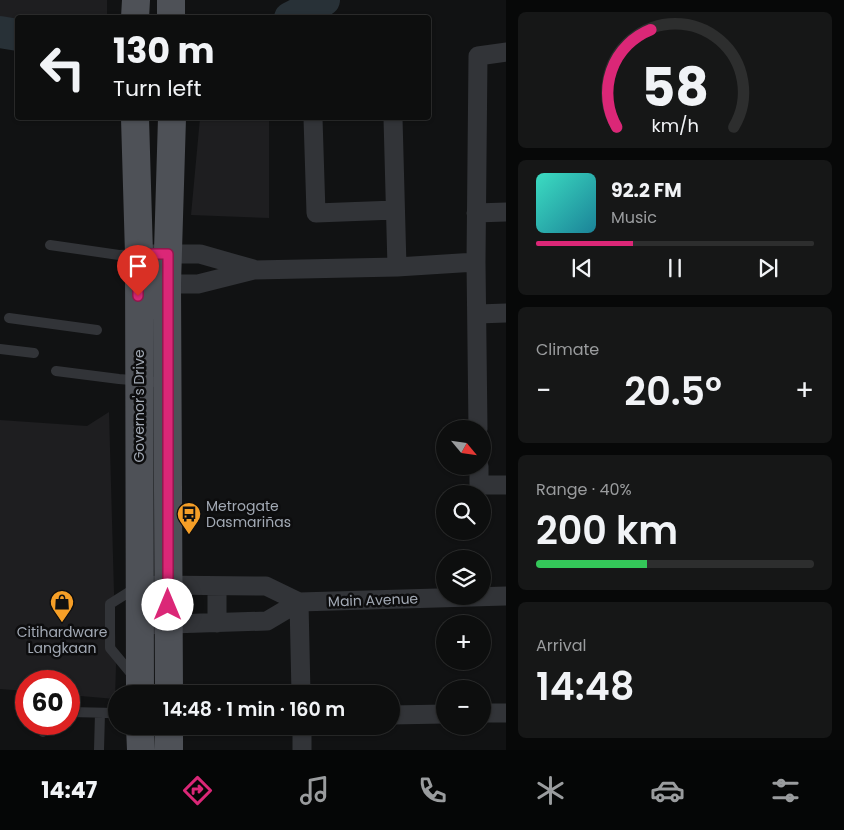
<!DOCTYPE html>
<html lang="en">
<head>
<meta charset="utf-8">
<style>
	:root { --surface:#0d0e0e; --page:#161717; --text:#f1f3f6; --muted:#9a9c9e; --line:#2d2e2e; --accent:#db2777 }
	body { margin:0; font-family:Poppins,sans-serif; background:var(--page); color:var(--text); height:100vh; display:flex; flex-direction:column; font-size:19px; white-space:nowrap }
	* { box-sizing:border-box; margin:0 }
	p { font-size:16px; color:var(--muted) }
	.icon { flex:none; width:28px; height:28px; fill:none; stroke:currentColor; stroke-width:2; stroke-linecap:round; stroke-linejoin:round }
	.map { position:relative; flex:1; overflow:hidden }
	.panel { display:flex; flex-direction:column; gap:12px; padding:12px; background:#070808; width:338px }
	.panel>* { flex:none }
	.banner { position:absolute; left:15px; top:15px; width:416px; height:105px; border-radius:5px; box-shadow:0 1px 4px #0004,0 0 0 1px var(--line); background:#0d0e0e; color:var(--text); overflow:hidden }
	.needle { width:32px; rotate:119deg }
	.controls { position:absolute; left:436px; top:420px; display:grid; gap:10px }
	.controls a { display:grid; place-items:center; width:55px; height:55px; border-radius:50%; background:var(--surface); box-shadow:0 1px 4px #0004,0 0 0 1px var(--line); font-size:25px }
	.speed { position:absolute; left:15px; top:670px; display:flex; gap:10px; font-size:25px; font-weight:700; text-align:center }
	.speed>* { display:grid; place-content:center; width:65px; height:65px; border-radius:50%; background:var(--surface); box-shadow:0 1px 4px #0004,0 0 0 1px var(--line); line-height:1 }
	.speed .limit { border:8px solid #d22; background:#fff; color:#111 }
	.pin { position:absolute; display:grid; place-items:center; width:42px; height:42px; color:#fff; margin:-51px -21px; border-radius:50% 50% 50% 0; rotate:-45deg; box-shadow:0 0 5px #0007 }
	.pin .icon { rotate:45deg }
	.me { position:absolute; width:55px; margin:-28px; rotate:0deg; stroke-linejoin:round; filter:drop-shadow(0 0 4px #0008) }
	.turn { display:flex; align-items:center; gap:18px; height:105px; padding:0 15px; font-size:22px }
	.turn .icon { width:65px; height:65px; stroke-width:2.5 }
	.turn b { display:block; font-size:35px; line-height:42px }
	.big { font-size:38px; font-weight:600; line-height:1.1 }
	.panel .widget { flex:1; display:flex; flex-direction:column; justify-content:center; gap:8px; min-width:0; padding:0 18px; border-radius:8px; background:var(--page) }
	.panel .dial { align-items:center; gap:0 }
	.dial svg { height:130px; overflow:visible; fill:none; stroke:var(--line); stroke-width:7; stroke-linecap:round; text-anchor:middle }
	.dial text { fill:var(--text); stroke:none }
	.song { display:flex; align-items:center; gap:15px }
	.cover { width:60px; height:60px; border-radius:8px; background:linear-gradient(135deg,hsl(170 70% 55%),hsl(190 70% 35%)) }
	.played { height:5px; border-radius:2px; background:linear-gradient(90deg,var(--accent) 35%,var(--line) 35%) }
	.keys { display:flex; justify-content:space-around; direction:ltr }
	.heat { display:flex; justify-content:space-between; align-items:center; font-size:28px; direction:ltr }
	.charge { height:8px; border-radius:4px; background:linear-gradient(90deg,#34c759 40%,var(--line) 0) }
	.trip { position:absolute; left:108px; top:685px; width:292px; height:50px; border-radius:25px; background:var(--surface); box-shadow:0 1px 4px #0004,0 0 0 1px var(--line); font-weight:600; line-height:50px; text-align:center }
	.tab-bar { display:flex; height:80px; justify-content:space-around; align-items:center; background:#050606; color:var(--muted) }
	.tab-bar .icon { width:35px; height:35px }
	.tab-bar .selected { color:var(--accent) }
	.tab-bar b { font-size:22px; color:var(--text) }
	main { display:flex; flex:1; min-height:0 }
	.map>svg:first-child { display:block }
</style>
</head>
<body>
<main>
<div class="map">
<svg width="507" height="750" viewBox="0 0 507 750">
	<rect width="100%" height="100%" fill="#111213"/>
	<path fill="#1e1e20" d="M0 0H107V17L18 18 17 21 0 16Z
		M200 118H269V218L191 215Z
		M109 412 116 665 115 699 69 695V681H26V691L0 689V420L87 426Z"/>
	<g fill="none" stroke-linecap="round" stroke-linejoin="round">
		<path stroke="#283137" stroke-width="32" d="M290 18 324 0
			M0 32 18 35"/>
		<path stroke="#323438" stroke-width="10" d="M50 245 119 255 139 254
			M9 318 97 330
			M0 349 34 353
			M56 371 119 379 167 383
			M134 677 110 648V604L137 587
			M69 712 116 713
			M43 732V724
			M99 750 100 713"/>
		<path stroke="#323438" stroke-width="19" d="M313 118 316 213 395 210
			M393 118 397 267
			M476 213 507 212
			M139 254H200L253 269
			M157 284H198L254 270 397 267 476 262
			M478 314 507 313
			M478 429 476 262 478 56 507 52
			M479 466V485H507
			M156 585 266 586 299 602 507 596
			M217 586V623
			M299 602 301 694
			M140 625 267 621 299 602
			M482 713H507
			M391 715 445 714
			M302 726V750"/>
		<path stroke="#4e5157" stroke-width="28" d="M171 0V18
			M135 18 136 0
			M135 118 139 254 140 694
			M169 694 167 284 172 118
			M140 726 141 750
			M169 726V750"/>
	</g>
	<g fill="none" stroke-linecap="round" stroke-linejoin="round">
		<g stroke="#8e194d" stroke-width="12">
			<path id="route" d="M138 296V254H168V605"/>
		</g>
		<use href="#route" stroke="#db2777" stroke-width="9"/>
	</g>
	<defs>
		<g id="bus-pin" transform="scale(1.25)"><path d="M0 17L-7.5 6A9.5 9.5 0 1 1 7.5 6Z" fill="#f69f27" stroke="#0d0d0e"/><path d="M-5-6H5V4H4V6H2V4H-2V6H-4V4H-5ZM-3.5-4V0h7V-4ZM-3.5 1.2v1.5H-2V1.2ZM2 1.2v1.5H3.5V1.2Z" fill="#111"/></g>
		<g id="shop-pin" transform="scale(1.25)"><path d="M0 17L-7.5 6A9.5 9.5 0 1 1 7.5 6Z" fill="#f69f27" stroke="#0d0d0e"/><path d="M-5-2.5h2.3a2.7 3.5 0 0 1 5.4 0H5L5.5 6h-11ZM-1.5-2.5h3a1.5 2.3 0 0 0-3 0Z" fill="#111"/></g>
	</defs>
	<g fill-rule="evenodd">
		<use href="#bus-pin" x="189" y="514"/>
		<use href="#shop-pin" x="62" y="602"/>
	</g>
	<g text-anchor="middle" stroke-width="5" stroke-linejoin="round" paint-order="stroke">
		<g font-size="14" fill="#a2a9b4" stroke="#0d0d0e">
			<text transform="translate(139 406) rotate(-90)" y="5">Governor's Drive</text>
			<text transform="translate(373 600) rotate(-2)" y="5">Main Avenue</text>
		</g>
		<g font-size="14" fill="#a2a9b4" stroke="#0d0d0e" text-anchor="start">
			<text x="206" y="511">Metrogate<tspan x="206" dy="16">Dasmariñas</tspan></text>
			<text x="62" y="637" text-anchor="middle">Citihardware<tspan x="62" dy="16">Langkaan</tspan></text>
		</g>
	</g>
</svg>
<div class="controls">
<a><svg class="needle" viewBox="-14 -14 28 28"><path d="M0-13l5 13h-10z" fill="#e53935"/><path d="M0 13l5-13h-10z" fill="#9a9c9e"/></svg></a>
<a><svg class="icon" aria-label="search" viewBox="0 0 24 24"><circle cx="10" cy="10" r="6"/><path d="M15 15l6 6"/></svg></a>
<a><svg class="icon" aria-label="layers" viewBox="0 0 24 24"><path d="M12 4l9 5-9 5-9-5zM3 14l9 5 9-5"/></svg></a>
<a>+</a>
<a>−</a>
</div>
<div class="speed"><div class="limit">60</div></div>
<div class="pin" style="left:138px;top:296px;background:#d93025"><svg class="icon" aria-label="arrive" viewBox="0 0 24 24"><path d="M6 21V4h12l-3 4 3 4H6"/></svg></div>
<svg class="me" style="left:168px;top:605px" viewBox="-20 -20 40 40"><circle r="19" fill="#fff"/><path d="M0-13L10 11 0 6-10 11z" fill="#db2777"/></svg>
<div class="trip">14:48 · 1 min · 160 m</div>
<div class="banner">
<div class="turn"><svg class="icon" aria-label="left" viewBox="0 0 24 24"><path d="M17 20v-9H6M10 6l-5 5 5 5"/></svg><div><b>130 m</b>Turn left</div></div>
</div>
</div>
<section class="panel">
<div class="widget dial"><svg viewBox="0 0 100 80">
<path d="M14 69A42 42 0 1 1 86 69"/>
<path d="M14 69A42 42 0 0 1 35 9" stroke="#db2777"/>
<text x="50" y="56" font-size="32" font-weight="700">58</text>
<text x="50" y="72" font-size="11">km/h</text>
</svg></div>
<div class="widget">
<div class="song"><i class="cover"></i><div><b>92.2 FM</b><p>Music</p></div></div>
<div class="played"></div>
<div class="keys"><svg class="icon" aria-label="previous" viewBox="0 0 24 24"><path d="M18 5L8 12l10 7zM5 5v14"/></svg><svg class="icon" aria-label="pause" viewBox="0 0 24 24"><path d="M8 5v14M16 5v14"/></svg><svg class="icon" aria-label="next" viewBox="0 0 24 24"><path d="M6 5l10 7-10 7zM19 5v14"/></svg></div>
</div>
<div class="widget"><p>Climate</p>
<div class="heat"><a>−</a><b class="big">20.5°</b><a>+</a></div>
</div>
<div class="widget"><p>Range · 40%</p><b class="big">200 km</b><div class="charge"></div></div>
<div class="widget"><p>Arrival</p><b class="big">14:48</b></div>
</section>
</main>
<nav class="tab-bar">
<b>14:47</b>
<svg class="icon selected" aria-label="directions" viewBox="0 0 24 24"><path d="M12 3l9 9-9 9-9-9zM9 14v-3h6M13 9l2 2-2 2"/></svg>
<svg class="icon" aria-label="music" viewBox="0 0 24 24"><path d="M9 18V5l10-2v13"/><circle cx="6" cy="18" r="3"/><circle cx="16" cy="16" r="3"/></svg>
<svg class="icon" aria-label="phone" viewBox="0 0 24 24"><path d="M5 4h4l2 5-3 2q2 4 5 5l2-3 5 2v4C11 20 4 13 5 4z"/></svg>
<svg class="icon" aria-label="climate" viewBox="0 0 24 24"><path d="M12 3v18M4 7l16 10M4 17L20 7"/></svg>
<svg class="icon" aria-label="car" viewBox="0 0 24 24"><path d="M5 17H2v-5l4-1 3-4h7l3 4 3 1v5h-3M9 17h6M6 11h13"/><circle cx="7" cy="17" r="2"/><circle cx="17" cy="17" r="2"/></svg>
<svg class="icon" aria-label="filters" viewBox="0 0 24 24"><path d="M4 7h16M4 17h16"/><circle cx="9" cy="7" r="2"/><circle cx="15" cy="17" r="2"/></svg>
</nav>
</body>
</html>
